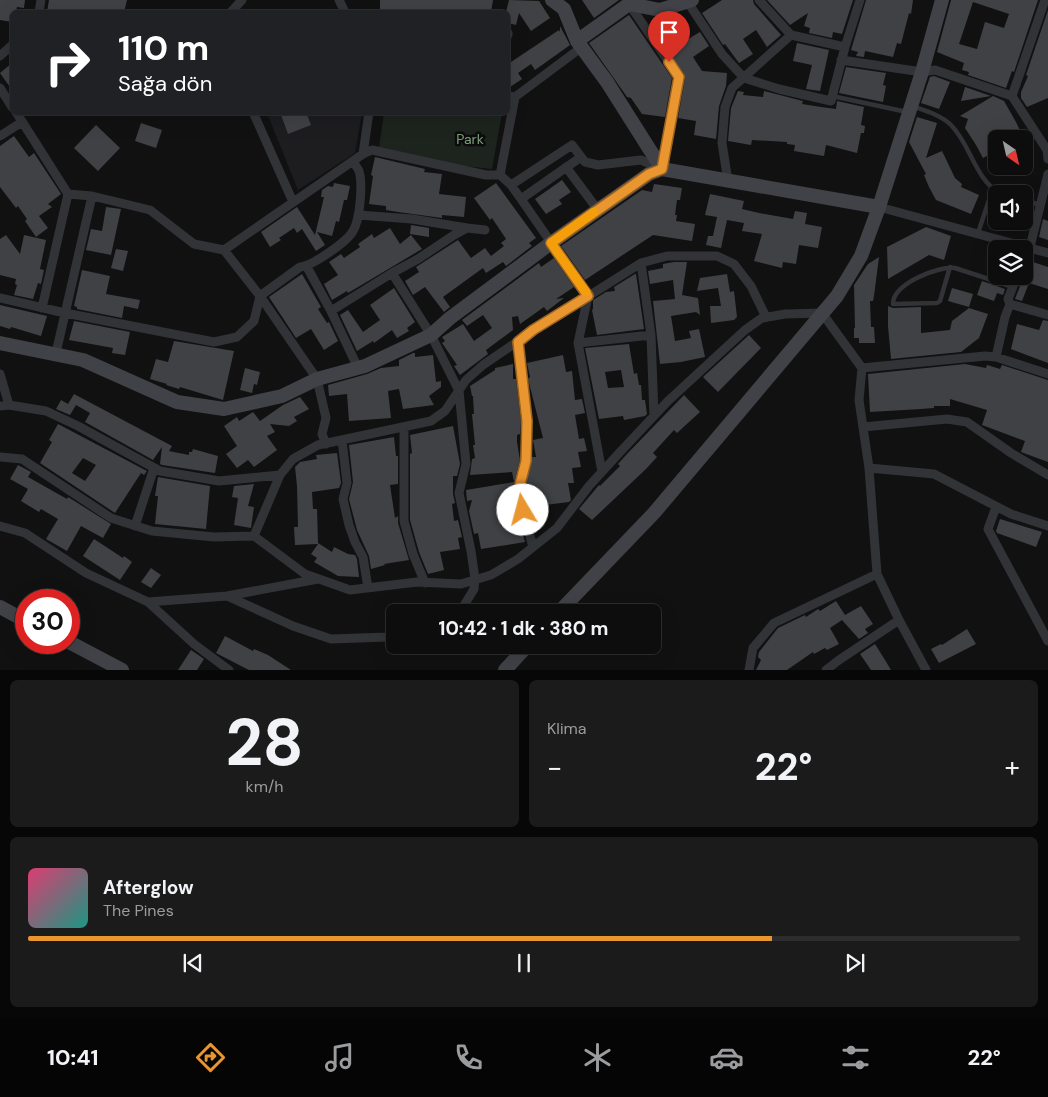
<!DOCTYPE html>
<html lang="tr">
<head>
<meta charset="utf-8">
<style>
	:root { --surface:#0d0d0e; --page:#1b1b1c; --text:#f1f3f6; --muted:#9a9c9e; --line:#2d2d2e; --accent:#ea9630 }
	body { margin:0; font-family:"DM Sans",sans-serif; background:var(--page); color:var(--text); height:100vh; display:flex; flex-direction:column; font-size:19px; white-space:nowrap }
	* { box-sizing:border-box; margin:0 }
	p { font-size:16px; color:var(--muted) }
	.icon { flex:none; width:28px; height:28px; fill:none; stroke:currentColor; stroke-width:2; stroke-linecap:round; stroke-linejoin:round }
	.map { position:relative; height:670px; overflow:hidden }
	.drawer { display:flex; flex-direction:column; gap:10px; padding:10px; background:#070708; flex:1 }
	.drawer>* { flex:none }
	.banner { position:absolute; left:10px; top:10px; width:500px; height:105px; border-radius:8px; box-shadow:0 5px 20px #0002,0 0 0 1px var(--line); background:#202124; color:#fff; overflow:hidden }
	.needle { width:32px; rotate:146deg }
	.buttons { position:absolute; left:988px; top:130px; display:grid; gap:10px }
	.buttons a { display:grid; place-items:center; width:45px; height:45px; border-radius:8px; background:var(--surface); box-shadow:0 5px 20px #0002,0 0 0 1px var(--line); font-size:25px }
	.speed { position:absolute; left:15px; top:589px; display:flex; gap:10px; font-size:25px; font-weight:700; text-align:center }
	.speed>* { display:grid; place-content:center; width:65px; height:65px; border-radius:50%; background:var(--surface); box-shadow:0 5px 20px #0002,0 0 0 1px var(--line); line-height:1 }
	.speed .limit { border:8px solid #d22; background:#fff; color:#111 }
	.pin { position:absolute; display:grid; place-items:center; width:42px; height:42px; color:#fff; margin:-51px -21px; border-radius:50% 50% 50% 0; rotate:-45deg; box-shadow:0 0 5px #0007 }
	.pin .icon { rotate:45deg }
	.me { position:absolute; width:55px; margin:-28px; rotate:352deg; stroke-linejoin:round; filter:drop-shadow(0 0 4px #0008) }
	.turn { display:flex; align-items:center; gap:18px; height:105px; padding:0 25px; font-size:22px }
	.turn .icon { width:65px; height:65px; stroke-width:2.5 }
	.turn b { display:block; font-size:35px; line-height:42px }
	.big { font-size:38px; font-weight:700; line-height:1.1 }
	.drawer .card { flex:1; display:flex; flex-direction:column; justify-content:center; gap:8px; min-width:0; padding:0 18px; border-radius:8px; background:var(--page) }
	.drawer .dial { align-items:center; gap:0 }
	.dial b { font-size:65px; line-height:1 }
	.song { display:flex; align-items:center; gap:15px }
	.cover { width:60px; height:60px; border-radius:8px; background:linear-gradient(135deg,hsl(340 70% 55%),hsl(170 70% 35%)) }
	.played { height:5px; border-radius:2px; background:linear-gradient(90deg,var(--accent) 75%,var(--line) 75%) }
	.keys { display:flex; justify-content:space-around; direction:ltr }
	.heat { display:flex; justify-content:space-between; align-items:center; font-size:28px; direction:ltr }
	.drawer .tiles { flex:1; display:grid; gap:10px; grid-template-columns:1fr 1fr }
	.card:last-child { grid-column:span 2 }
	.trip { position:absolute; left:386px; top:604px; width:275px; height:50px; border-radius:8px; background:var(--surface); box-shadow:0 5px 20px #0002,0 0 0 1px var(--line); font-weight:700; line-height:50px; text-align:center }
	.tabs { display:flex; height:80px; justify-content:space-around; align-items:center; background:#050506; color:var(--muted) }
	.tabs .icon { width:35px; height:35px }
	.tabs .selected { color:var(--accent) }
	.tabs b { font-size:22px; color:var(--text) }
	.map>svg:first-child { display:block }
</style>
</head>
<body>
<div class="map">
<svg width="1048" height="670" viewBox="0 0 1048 670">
	<rect width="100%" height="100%" fill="#111112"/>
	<path fill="#1d1d1f" d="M267 113H362L355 153 298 190Z"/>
	<path fill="#1d241d" d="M384 113H502L492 169 427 162 379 148Z"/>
	<path fill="#404145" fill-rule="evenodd" d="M0 0H25L24 8 17 7 16 12H12V22L0 20Z
		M49 0H127L124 12H108L96 9V12H47Z
		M380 0H493L491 12H380Z
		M509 0 539 1 550 18 531 31 519 13 516 25 508 23 506 12Z
		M582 0H619L594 18Z
		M722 0H753L754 4 781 35 767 47 756 30 743 39 753 54 739 63 725 44 723 45 702 13Z
		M767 0H853L842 34 833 32 832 38 809 33 810 28 804 26 808 13 790 25Z
		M866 0H913L911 14 909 13 901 44 897 43 893 57 865 51 864 57 856 56 858 52 851 50Z
		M951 0H1038L1014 72 1012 71 1006 88 968 75 969 72 962 70 964 63 937 52ZM973 2 1009 14 1004 28 985 22 977 49 959 44Z
		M1048 10V98L1027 107 1021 98V92L1028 76 1026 75Z
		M629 15 672 78 665 117 642 114 631 98 627 97 589 43Z
		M560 26 570 45 535 70 531 64 518 73 522 79 510 87 508 83V64L559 30 560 32Z
		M672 27 683 42 700 32 709 46 693 57 702 71 727 73 726 86 719 106 716 139 694 135 696 121 678 118 685 78 684 74 658 36Z
		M797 43 829 50 820 91 806 89 812 65 793 61Z
		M12 63V90L0 73Z
		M846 67 886 73 883 85 886 86 883 102 839 93Z
		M934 76 950 82 939 109 921 103 930 77Z
		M965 87 991 96 961 101Z
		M738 91 744 92 743 95 763 97 764 91 768 92 803 101 802 104 821 107 836 109 837 101 864 107 861 125 865 126 864 133H861L857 153 826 145 824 156 794 151 795 145 787 144V142L752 140 751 145 728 141 731 108Z
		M993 96 1004 101 1016 122 1024 139H996V151L983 158 976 145 965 128 968 119 960 116Z
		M280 112H306L311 125 288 134Z
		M917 117 937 123 926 158 942 151 955 178 962 184 961 187 979 195 971 214 936 200 929 187 924 175 926 174 909 142Z
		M141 123 162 130 156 148 135 141Z
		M96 125 120 148 98 171 74 148Z
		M14 136 29 157 34 153 61 194 48 204 52 207 39 216 48 228 36 237 25 221 27 219 18 206 16 208 0 187V146Z
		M375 157 425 169 424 172 442 174 439 194 466 197 464 217 442 215V218L398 212 386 210V206L369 204 373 176 371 175Z
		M562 180 571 192 559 200 562 204 546 214 535 199Z
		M334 183 350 186 347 200H344L339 222 336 221 332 236 317 232 325 245 316 251 302 229 297 233 294 228 279 238 281 240 270 247 261 232 297 207 315 235 324 197H321L322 190 328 186 333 187Z
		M496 183 536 238 529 243 532 246 506 266 503 262 486 273 483 268 443 297 450 307 444 312 425 287 413 295 405 281 419 272 416 267 458 240 471 258 485 248 491 256 504 246 501 243 506 239 492 218 490 220 474 198Z
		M654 184 682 188 680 200H677L675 215H677L676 221 695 224 692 241 653 235 585 280 561 246 642 190 652 192Z
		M710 194 744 201 742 209 759 213 793 219 795 211 807 213 805 224 822 227 818 248 799 245 796 264 783 262 782 268 754 261 762 234 742 231 744 223 727 220 721 248 706 245 708 236H713L717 217 705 215Z
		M995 199 996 221H1024V213L1031 216 1029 225 1016 230 987 221Z
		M106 207 121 209 111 255 86 250 91 229 102 231Z
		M1043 219 1048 221V240L1039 237Z
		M411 225 429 228V237L410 234Z
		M926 227 951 236 944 260 929 255 888 279 887 247Z
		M390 228 400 244 411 235 422 249 348 293 347 291 332 300 324 284 338 275 329 262 341 254 344 258 360 247 358 244 372 234 374 238Z
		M6 235 20 254 24 235 46 240 40 269 44 270 41 284 38 283 33 299 14 295 17 285 15 284 16 279 0 275V239Z
		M116 249 128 251 123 271 111 268Z
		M879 257 874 296 873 301H870L871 327H874L875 343H859V338H854V328H855L854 285 868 264Z
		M554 258 574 287 556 299 564 298 547 311 544 307 520 324 518 316 512 317 513 330 486 350 488 354 460 375 454 366 457 365 442 343 445 341 442 337 463 324 474 341 492 328 483 315 467 326 462 320 539 263 541 267Z
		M674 262H687L682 295 698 298 700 315 696 312 671 316 675 341 691 338 689 331 699 329 705 357 681 362 660 364 653 301 675 299 673 280 650 284 648 271 663 268V264Z
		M1033 262 1048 267V289L1029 283 1022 301 1015 299 1024 276V267Z
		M82 270 110 276 106 294 140 300 138 309 124 306 122 318 77 309V307L74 306Z
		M302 274 321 307 318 309 327 323 329 322 338 341 324 350 311 329 296 338 269 297Z
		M635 274H636L644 329 597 335 592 310 593 309V300L606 292 615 291 614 287Z
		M727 274 730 292 734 291 737 317 734 320 711 323 710 306H721L718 288 697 291 700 278Z
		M982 281 1005 289 1003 295 997 293 994 301 977 295Z
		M394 288 415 322 407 328 409 331 397 338 392 330 374 343 373 341 357 351 340 315 348 310 363 332 380 320 370 305Z
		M952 288 973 294 969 307 948 301Z
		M0 305 47 316 41 336 11 327 10 329 0 326Z
		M888 306 893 308 921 307V333L950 330 952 321 969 308 988 314 979 338 961 352 891 359 888 326Z
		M1043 320 1048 321V363L1011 349 1017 324 1039 330Z
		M74 321 130 332 125 355 112 353 113 348 69 340Z
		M749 335 761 348 718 392 703 377Z
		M174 341 234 351 223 400 180 387 179 389 166 385 167 384 150 379 156 359 168 362Z
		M629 344 634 374 637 373 639 385H641L642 400H645L647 414 645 416 624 420 623 416 599 419 585 348ZM621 370 624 387 608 388 605 372Z
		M413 353H415V357L433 355 436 382 441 381V387L429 396 434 405 403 409 399 389 388 391 391 418 349 421 347 394 329 396 328 385 367 374 381 368 399 366V360Z
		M563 355 566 372 572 371 575 400 582 399 585 413 575 415 579 439 584 438 587 451 578 452 581 467 572 468 574 483H568L571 500 569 502 529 507 524 492 532 457H536L533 440 543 438 528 379 530 377 527 363Z
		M513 364V379H516L521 421 520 434 517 435V442L520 460 512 491 516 508 512 509 516 528 521 527 525 542 481 549 478 533 474 534 469 511 472 500 467 501 466 490 514 482 512 472 470 475 472 459 475 458 473 445H475L472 414H474L473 396H472L470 386 495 370V368Z
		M965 364 986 368 987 365 1000 369 1002 365 1048 380V462L1021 452 1025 441 982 425 987 410 950 399V406H934V408L921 409 870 412 868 374Z
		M245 368 260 372 257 385 254 384 252 393 240 390Z
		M74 394 172 446 169 451 189 455V452H192L193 449 218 456 215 473 162 465 160 464 162 447 153 460 85 422 90 413 76 405 70 415 56 409 61 400 68 404Z
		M684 395 700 412 677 433 674 430 653 453 657 457 646 469 592 520 579 509 599 485 600 486 620 466 618 464 626 455Z
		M300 397 309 409 294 417 297 421 289 426 270 424 275 432 267 436 277 450 254 467 248 460 237 468 226 454 237 446 224 426 237 417 239 421 253 412 260 421 283 405Z
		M58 424 147 471 144 475 141 473 115 513 40 463 52 442 49 440ZM83 458 96 465 85 481 72 473Z
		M453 426 460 464 457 476H453V494L455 503 452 504 454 521 458 520 462 537 458 538 460 549 440 552 444 570 428 574 419 552 410 520V454L412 453 410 435Z
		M394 437 396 456H398V484L390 485 395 518 398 516V523L409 560 384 564 385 565 371 569 369 556 357 530 349 499 353 482 349 445Z
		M337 453 341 483 339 488 312 492 313 509H317L318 543 332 552 334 547 348 554 355 555 357 559 359 577 338 576 314 562 317 558 311 554 318 544 295 545 294 527H298L297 486 295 467 300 462 317 459 316 455Z
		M18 465 31 472 28 477 67 499 68 497 111 524 103 538 81 526 67 551 46 539 58 519 41 509 39 512 21 501 28 489 10 479Z
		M158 477 210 486 206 529 155 524 158 496H155Z
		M254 484 248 506 254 507 251 528 234 525 238 498 232 497 234 486Z
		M1000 519 1042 532 1036 547 997 533 996 531Z
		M94 539 123 558 124 556 132 562 120 580 83 556Z
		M151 568 161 575 151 588 141 582Z
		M836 601 845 615 861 606 873 624 865 629 868 633 859 639 842 620 830 628 839 644 827 650 825 648 814 654 813 652 787 670H756L761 660 758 657 759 652 778 628 805 615 806 617 818 609 820 611Z
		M967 629 976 644 939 663 931 649 941 644 942 645Z
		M225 636 253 651 254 649 268 655 291 670H249L241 666 216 653Z
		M875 644 885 660 891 670H871L860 654Z
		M191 650 204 659 197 670H178Z"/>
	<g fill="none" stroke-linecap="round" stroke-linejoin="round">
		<path stroke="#323337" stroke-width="4.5" d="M832 96 907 112
			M912 106C926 111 941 115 951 125 971 145 975 180 1001 194
			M1024 200 1040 205
			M978 233 993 188
			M950 267 940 301 937 303 893 304C893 284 937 266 955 268L1013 287"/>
		<path stroke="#323337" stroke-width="9" d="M339 0 345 12
			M759 0 791 35 845 47
			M687 1 722 54 744 78 779 89 831 101 845 47 860 0
			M39 12 41 0
			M231 12 242 0
			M508 33V35
			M0 56 12 45
			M841 60 922 72 935 70 1012 96 1045 0
			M0 88 12 107
			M1012 96 1047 150 1048 159
			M515 97 582 47
			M16 112 68 194 42 308
			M253 112 293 202
			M369 112 363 154 372 150 486 175H500L515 97 508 96
			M0 136 22 122
			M353 161C354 164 358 168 359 171 363 184 360 220 353 231 347 242 312 266 300 267L260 296 224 250 363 154
			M566 167 598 210
			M500 175 511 185 521 199 588 296 578 343
			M728 181 722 143 725 107 732 88 791 35
			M511 185 572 145 585 162 598 165 641 160 662 169 679 77 629 4
			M68 194 92 196 150 210 194 244 224 250
			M521 199 581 157
			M879 207 1048 253
			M358 215 412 219 467 228
			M1024 261 1030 247 1048 174
			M641 263 651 335 654 416
			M307 267 331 311 358 368
			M392 273 431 335 459 391 466 464 459 493 471 551 475 579 474 589 460 612
			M260 296 317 379 326 418 322 434 326 444
			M0 298 65 313 214 342 237 337 254 321 260 296
			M1010 304 1048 315
			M331 311 392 273 418 259 454 235 467 228 485 230
			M518 342 527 421 526 461 518 492 533 547
			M56 353 92 196
			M996 357 1005 317 1010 304 1008 299 1017 276
			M862 368 985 356 996 357 1048 374
			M0 374 9 405
			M0 406 9 405 46 411 78 426 160 471 219 481 280 475
			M404 427V521L413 554 425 583
			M863 427 947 419 967 422 1011 453 1048 475
			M342 440 347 483 343 499 349 525 355 542 363 557 368 588
			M0 457 22 459 111 518 152 531 214 537 254 536 305 574 350 590 417 582 461 584 491 575 518 559 557 528 589 486 621 451 668 401 745 330 762 318 785 314 822 313 862 368 859 400 869 468 877 574 899 620 926 670
			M869 468 934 474 1011 514 1048 526
			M602 472 578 343 651 335
			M996 507 988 529 1048 641
			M0 526 25 533 86 573 148 602 194 644 229 670
			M135 526 154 468
			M254 536 280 475 293 459 318 445 431 421 445 411 466 380 483 365 533 331 641 263 667 256H717L734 264 751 286 766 317
			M227 596 318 579
			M148 602 227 596 293 626 331 639 388 637 395 634
			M749 670 753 648 774 623 877 574
			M826 670 839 660 899 620"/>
		<path stroke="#404247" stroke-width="14" d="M552 0 564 9 577 41 607 82 662 169
			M577 41 629 4 660 10 692 0
			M0 343 83 360 177 402 224 409 282 396 317 379 365 366 431 335 450 318 551 243 649 174 662 169 879 207
			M0 607 26 621
			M559 612 654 513 837 296 861 256 879 207 922 72 942 0
			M69 642 122 670
			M505 670 528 645"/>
	</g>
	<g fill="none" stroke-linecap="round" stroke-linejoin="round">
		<g stroke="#98621f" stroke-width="12">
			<path id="route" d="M523 510 518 492 526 461 527 421 518 342 533 330 588 296 551 243 649 174 662 169 679 77 669 62"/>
		</g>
		<use href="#route" stroke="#ea9630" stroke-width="9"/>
		<path stroke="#f59e0b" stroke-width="9" d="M586 292 551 243 594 212"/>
	</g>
	<g text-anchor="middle" stroke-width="5" stroke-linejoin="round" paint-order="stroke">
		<g font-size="14" fill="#7c9d7a" stroke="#0c0c0d">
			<text x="470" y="144">Park</text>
		</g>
	</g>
</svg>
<div class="buttons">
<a><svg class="needle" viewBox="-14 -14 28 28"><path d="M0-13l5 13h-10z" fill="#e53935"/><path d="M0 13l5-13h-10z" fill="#9a9c9e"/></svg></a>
<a><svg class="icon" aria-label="sound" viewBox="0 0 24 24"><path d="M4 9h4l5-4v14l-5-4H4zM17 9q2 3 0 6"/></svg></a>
<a><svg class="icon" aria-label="layers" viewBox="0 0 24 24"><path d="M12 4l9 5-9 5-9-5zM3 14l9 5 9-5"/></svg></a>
</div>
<div class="speed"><div class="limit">30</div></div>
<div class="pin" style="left:669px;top:62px;background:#d93025"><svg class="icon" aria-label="arrive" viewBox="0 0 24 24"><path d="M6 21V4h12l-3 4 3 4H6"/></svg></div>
<svg class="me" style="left:523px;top:510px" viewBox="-20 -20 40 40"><circle r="19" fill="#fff"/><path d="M0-13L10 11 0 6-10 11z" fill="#ea9630"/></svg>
<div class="trip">10:42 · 1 dk · 380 m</div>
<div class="banner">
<div class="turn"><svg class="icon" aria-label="right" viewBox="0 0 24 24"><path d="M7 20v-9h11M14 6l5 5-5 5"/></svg><div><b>110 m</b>Sağa dön</div></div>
</div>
</div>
<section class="drawer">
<div class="tiles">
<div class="card dial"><b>28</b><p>km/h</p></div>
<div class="card"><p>Klima</p>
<div class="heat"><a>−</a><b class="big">22°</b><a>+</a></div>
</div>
<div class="card">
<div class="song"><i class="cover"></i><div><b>Afterglow</b><p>The Pines</p></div></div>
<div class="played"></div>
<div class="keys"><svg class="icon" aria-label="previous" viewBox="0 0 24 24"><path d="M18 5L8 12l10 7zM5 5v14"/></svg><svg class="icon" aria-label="pause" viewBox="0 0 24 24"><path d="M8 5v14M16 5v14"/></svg><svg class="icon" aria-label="next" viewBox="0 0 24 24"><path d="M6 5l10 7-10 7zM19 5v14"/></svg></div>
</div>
</div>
</section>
<nav class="tabs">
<b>10:41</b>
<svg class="icon selected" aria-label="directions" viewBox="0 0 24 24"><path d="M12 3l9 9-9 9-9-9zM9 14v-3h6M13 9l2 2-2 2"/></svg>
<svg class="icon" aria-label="music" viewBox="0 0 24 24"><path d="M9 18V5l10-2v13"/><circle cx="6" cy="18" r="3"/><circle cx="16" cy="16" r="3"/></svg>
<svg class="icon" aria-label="phone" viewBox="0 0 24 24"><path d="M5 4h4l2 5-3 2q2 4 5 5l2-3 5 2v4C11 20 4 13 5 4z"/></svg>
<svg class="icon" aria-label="climate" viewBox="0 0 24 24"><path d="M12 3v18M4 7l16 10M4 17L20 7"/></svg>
<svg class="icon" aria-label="car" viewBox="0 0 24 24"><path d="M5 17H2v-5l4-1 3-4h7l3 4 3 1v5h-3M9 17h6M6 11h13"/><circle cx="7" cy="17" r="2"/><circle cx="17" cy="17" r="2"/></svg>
<svg class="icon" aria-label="filters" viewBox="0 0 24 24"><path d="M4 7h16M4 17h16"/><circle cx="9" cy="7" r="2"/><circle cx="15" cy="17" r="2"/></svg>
<b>22°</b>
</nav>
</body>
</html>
